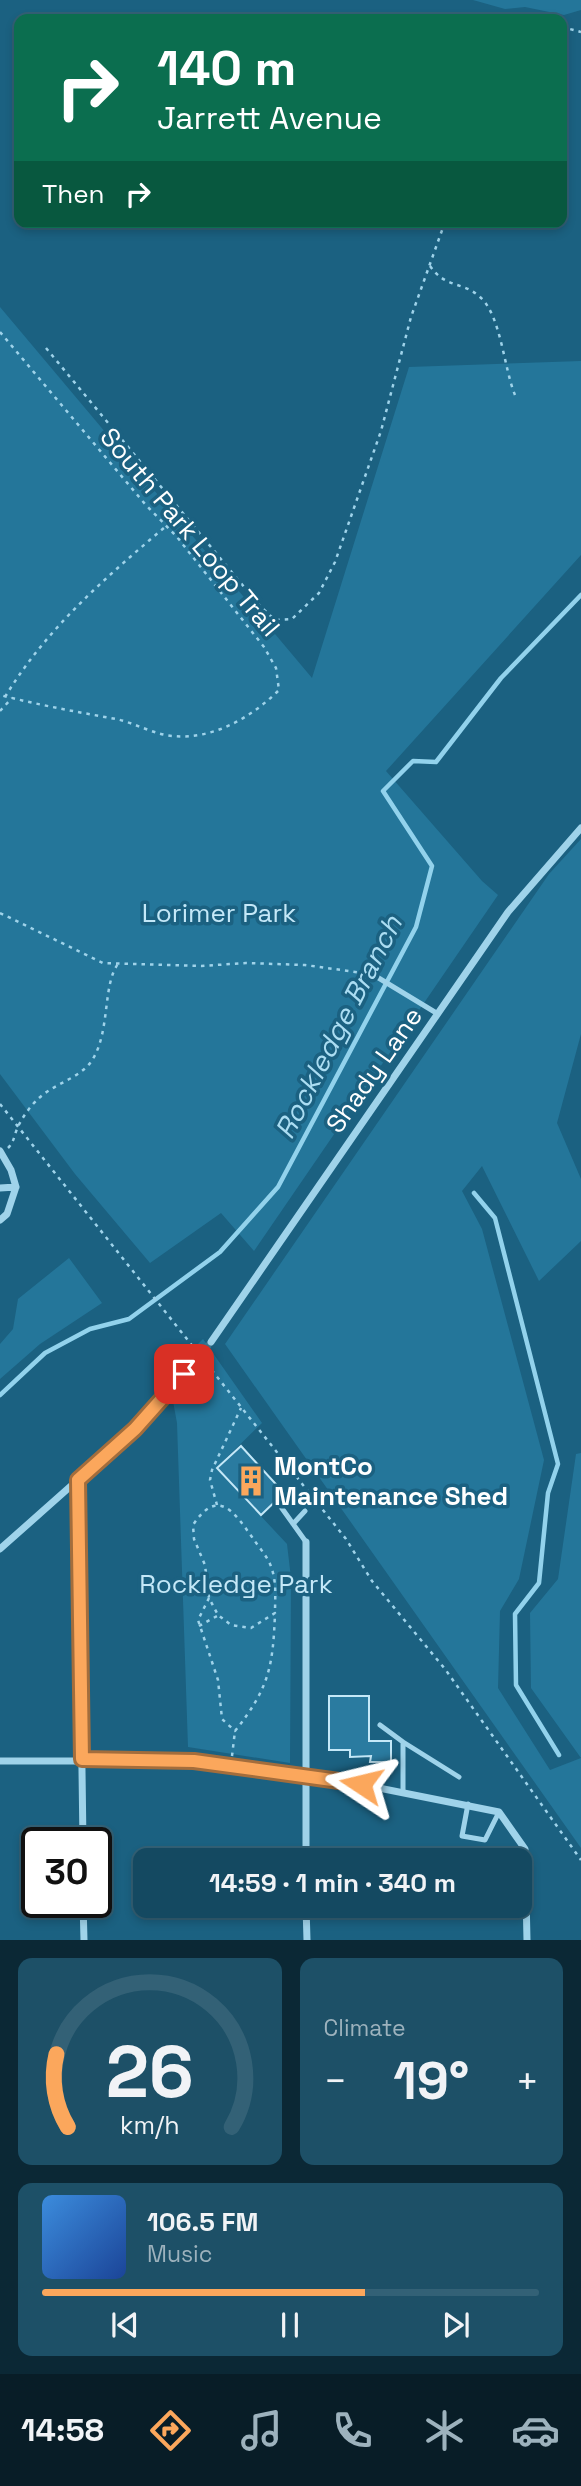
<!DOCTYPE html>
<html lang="en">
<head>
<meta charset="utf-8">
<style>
	:root { --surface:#144961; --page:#1d5067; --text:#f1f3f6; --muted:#9db2bd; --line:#336176; --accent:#fba75c }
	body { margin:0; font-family:"Space Grotesk",sans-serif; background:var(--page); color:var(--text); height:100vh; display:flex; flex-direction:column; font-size:26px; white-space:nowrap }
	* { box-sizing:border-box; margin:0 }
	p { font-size:23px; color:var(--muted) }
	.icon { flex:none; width:38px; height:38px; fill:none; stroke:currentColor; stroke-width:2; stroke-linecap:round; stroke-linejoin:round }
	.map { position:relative; height:1940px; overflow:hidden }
	.side { display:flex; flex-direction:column; gap:18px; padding:18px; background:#0b2835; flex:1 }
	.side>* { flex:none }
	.guide { position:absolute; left:14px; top:14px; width:553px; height:214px; border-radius:14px; box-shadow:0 4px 10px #0003,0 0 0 2px var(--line); background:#0b6e4f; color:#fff; overflow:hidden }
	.speed { position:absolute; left:21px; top:1827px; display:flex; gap:14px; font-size:35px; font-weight:700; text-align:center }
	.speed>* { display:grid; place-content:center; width:91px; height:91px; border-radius:50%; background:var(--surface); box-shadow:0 4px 10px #0003,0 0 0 2px var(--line); line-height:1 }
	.speed .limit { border:4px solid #111; border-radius:10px; background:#fff; color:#111 }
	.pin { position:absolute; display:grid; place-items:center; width:60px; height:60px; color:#fff; margin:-30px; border-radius:14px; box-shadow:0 4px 10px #0006 }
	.me { position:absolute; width:77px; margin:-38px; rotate:280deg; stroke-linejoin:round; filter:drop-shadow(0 0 5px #0008) }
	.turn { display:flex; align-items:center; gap:24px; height:147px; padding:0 28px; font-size:32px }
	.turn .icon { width:91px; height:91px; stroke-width:2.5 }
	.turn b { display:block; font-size:49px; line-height:60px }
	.then { display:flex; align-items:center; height:66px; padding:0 28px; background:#0003; gap:14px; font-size:26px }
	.big { font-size:52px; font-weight:700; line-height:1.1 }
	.side .card { flex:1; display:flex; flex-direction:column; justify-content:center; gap:10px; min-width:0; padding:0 24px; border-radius:14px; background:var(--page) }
	.side .dial { align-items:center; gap:0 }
	.dial svg { height:182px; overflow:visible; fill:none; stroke:var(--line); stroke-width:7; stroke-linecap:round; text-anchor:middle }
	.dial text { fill:var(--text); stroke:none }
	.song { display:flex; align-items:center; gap:21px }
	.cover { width:84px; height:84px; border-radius:10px; background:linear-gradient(135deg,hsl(210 70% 55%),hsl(220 70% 35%)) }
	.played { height:7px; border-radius:4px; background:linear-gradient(90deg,var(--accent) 65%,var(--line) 65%) }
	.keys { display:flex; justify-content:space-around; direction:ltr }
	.heat { display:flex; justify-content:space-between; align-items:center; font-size:38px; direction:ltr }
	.side .tiles { flex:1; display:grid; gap:18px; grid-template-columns:1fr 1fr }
	.card:last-child { grid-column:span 2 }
	.trip { position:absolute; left:133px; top:1848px; width:399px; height:70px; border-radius:14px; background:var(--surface); box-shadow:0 4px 10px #0003,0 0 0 2px var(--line); font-weight:700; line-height:70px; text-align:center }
	.dock { display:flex; height:112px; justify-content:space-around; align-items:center; background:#081d27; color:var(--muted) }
	.dock .icon { width:49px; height:49px }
	.dock .selected { color:var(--accent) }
	.dock b { font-size:32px; color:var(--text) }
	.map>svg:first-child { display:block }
</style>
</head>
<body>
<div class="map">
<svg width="581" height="1940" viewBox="0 0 581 1940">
	<rect width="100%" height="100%" fill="#1b6181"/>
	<path fill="#24769a" d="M473 0H581V10L564 15 525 7 505 9Z
		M0 307 312 678 409 367 581 361V555L386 771 482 881 498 895 254 1251 221 1213 150 1263 75 1174 0 1074Z
		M581 839V1034L557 1123 581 1179V1241L539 1281 482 1166 462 1191 482 1229 544 1460 519 1579 500 1611 498 1688 550 1770 581 1758 531 1688 530 1613 558 1579 576 1454 581 1453V1848L225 1344 549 874Z
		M69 1258 102 1303 40 1344 0 1379V1344L13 1329 18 1299Z
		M203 1339 262 1423 216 1468 287 1544 291 1578 290 1763 188 1747 177 1423 168 1374Z"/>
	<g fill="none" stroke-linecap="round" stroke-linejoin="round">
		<path stroke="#92d2ec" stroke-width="4.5" d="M474 1193 495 1218 558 1464 548 1493 539 1583 515 1614 516 1685 559 1755
			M0 1395 45 1353 90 1329 129 1319 220 1252 278 1187 416 927 432 866 383 791 413 761 436 762 501 678 581 595"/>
	</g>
	<path fill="#2a7ba0" stroke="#c4e8f8" stroke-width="2" d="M241 1446 284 1493 261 1515 217 1468Z
		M329 1696H369V1741H391V1762H370L371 1756 350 1757V1750H329Z"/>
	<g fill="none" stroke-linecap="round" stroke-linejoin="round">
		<path stroke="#3d7994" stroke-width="7" stroke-dasharray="7 3.5" stroke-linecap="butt" d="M184 1374 211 1342"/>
		<path stroke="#9fd3ea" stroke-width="2.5" stroke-dasharray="3.5 5" stroke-linecap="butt" d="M562 27 581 32
			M430 266C446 289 463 281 480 297 501 315 504 369 515 395
			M0 332 145 504 177 537 264 647 276 668 279 690C252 717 213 740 173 736 155 735 135 723 116 719 77 712 39 705 0 695
			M46 348 259 605 275 620 292 619 319 593 335 562 381 431 411 317 445 222
			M5 697C46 629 105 578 165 527
			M0 711 12 698
			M0 913 103 963 201 966 246 963 305 965 363 973
			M0 1104 346 1539 372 1581 445 1669 581 1860
			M8 1148C14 1142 14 1136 17 1129 21 1119 31 1105 39 1098 56 1082 83 1078 94 1057 110 1028 103 984 118 964
			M217 1505 210 1480 212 1470 241 1408
			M209 1598 198 1620 218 1680 222 1719 235 1731C269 1688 273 1667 275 1613L251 1628 231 1625 218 1615 209 1598 205 1565 194 1539 193 1525C218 1487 234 1512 252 1537 258 1546 266 1555 270 1564 277 1580 275 1596 275 1613
			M199 1626 217 1616
			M232 1756 235 1731"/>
		<path stroke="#9fd3ea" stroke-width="5" d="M372 974 438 1014
			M281 1507 306 1542
			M293 1524 305 1511
			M380 1725 403 1742V1792
			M403 1742 459 1777
			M468 1804 462 1836 485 1840 499 1812"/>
		<path stroke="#9fd3ea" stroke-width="7" d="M0 1151 11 1170 16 1187
			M0 1188 16 1187
			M0 1220 7 1214 16 1187
			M211 1342 508 912 581 828
			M78 1480 83 1843
			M306 1542V1860
			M0 1549 135 1429 184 1374
			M0 1761H194L319 1776 499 1812 525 1849 527 1940
			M83 1902 84 1940
			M306 1906 307 1940"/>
	</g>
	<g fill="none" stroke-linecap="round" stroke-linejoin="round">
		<g stroke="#a36d3c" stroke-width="18">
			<path id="route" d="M184 1374 135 1429 78 1480 82 1759 194 1761 361 1784"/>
		</g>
		<use href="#route" stroke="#fba75c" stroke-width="12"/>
	</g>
	<defs>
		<g id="building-bare" transform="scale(2.415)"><path d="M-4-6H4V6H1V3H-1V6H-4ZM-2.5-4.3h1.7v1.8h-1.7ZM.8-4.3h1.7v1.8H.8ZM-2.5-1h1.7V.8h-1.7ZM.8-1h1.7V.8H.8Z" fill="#fba75c" stroke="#1b6181" stroke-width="2.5" paint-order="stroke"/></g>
	</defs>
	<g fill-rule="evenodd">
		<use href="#building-bare" x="251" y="1481"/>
	</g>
	<g text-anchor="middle" stroke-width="7" stroke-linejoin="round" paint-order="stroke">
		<g font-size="26" fill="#fff" stroke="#1b6181">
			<text transform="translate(190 532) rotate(50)" y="9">South Park Loop Trail</text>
			<text transform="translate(374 1070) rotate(-55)" y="9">Shady Lane</text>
		</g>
		<g font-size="26" fill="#c4e8f8" stroke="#1b6181">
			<text x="219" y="922">Lorimer Park</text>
			<text x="236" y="1593">Rockledge Park</text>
		</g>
		<g font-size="26" font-weight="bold" fill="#fff" stroke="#1b6181" text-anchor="start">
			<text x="274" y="1475">MontCo<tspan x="274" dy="30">Maintenance Shed</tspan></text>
		</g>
		<g font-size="28" font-style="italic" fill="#abddf2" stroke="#1b6181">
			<text transform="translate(338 1027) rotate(-63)" y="10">Rockledge Branch</text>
		</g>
	</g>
</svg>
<div class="speed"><div class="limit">30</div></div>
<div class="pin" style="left:184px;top:1374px;background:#d93025"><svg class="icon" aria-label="arrive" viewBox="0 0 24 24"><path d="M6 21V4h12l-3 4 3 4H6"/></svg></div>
<svg class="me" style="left:361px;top:1784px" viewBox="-20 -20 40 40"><path d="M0-17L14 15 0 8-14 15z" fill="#fba75c" stroke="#fff" stroke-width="4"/></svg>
<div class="trip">14:59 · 1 min · 340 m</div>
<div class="guide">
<div class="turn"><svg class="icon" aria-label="right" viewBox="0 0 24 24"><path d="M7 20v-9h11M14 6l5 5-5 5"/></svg><div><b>140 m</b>Jarrett Avenue</div></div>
<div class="then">Then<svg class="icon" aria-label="right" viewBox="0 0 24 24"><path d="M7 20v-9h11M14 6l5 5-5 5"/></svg></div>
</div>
</div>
<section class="side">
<div class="tiles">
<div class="card dial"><svg viewBox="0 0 100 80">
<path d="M14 69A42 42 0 1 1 86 69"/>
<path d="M14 69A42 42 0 0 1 9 37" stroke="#fba75c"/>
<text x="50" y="56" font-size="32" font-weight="700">26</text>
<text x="50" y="72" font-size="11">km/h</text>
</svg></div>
<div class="card"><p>Climate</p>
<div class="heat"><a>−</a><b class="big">19°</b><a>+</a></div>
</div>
<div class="card">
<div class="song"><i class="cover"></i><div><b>106.5 FM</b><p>Music</p></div></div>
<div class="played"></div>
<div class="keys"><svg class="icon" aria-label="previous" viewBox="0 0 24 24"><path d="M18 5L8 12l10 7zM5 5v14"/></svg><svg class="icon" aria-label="pause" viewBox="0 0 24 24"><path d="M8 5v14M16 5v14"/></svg><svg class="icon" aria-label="next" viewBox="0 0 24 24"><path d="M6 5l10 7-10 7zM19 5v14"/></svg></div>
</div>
</div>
</section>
<nav class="dock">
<b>14:58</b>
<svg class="icon selected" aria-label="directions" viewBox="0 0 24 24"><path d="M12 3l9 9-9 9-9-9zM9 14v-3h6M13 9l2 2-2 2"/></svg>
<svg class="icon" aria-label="music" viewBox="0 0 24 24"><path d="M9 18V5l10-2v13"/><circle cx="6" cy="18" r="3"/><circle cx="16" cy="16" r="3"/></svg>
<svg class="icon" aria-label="phone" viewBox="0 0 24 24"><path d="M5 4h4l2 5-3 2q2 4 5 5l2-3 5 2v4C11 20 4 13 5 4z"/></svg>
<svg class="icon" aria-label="climate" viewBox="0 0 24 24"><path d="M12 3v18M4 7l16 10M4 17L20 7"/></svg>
<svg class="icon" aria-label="car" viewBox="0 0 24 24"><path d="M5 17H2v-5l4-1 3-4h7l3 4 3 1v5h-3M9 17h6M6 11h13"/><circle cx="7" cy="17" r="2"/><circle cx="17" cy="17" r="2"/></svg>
</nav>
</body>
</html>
